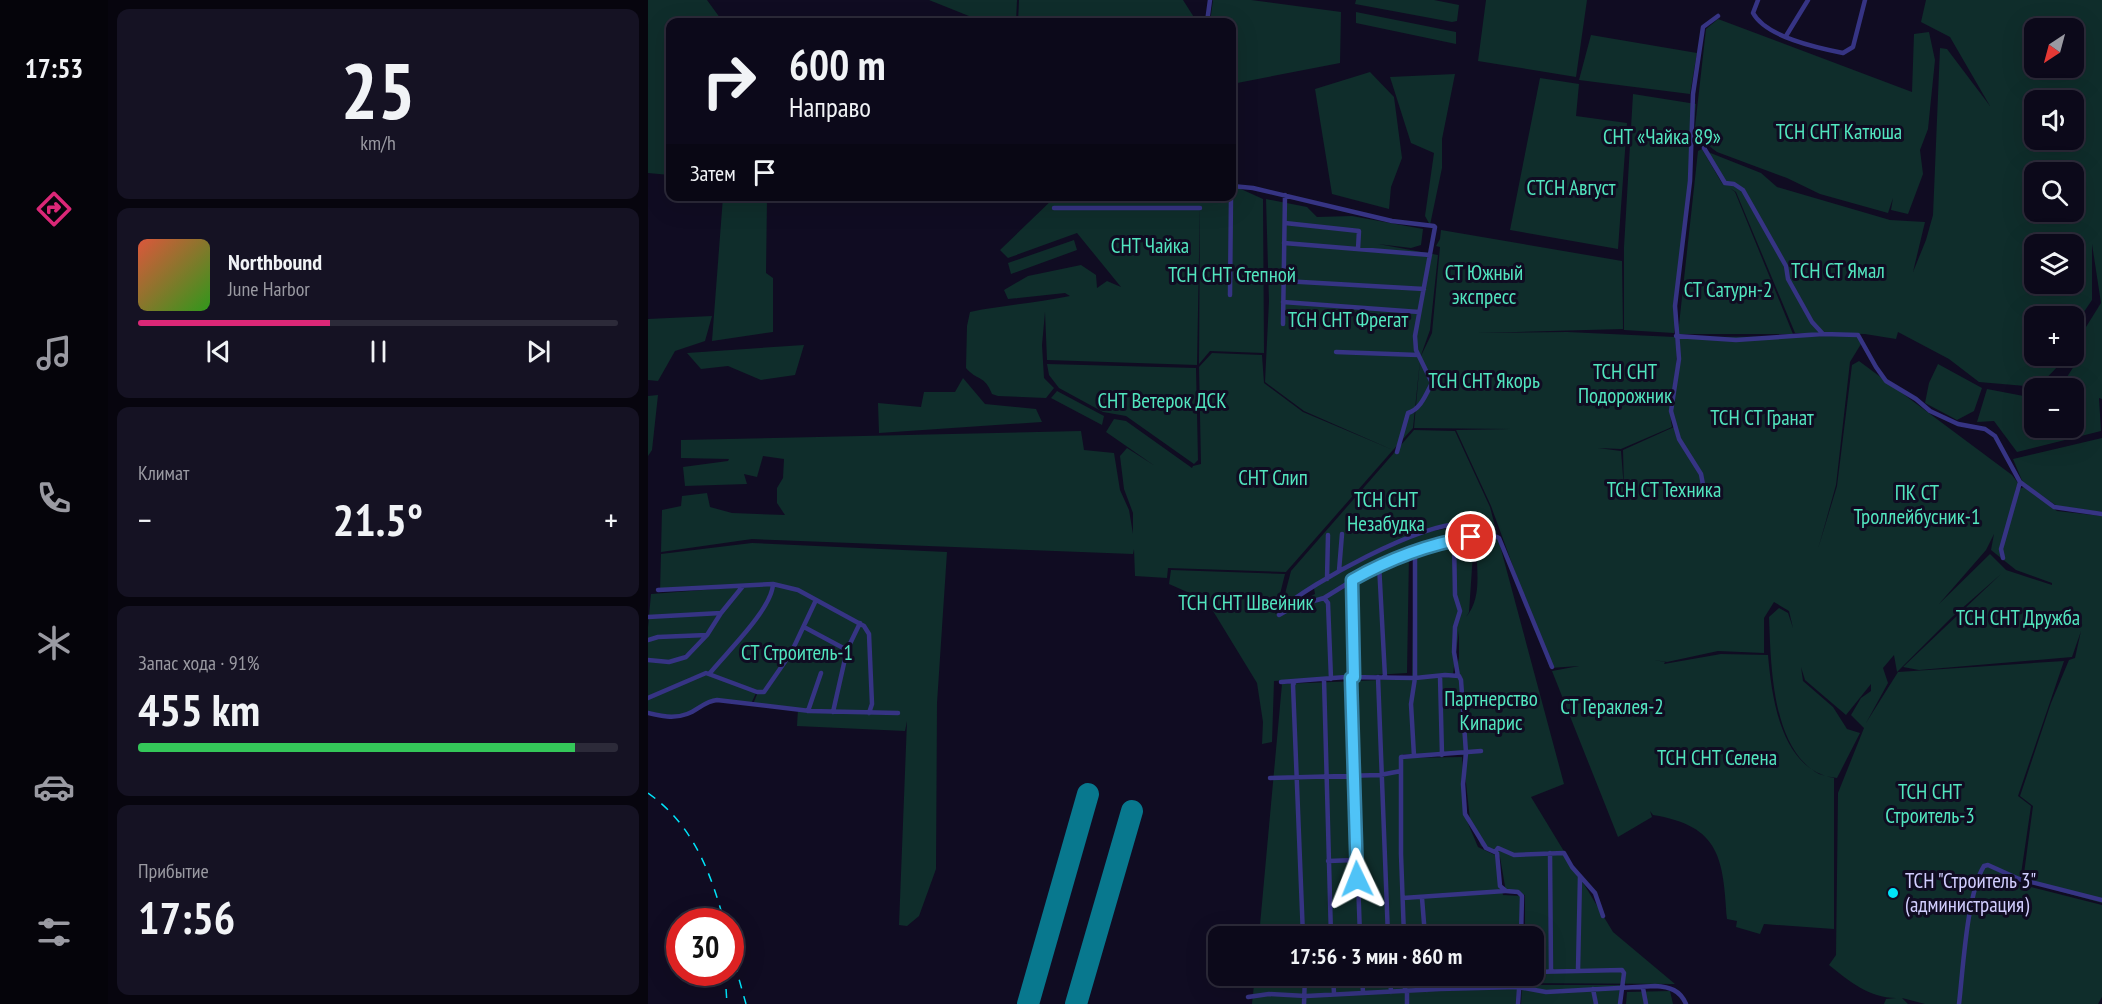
<!DOCTYPE html>
<html lang="ru">
<head>
<meta charset="utf-8">
<style>
	:root { --surface:#0c091a; --page:#151223; --text:#f1f3f6; --muted:#9a9aa2; --line:#2c2a39; --accent:#db2777 }
	body { margin:0; font-family:"PT Sans Narrow",sans-serif; background:var(--page); color:var(--text); height:100vh; display:flex; flex-direction:column; font-size:22px; white-space:nowrap }
	* { box-sizing:border-box; margin:0 }
	p { font-size:20px; color:var(--muted) }
	.icon { flex:none; width:33px; height:33px; fill:none; stroke:currentColor; stroke-width:2; stroke-linecap:round; stroke-linejoin:round }
	.map { position:relative; flex:1; overflow:hidden }
	.panel { display:flex; flex-direction:column; gap:9px; padding:9px; background:#07050e; width:540px }
	.panel>* { flex:none }
	.banner { position:absolute; left:18px; top:18px; width:570px; height:183px; border-radius:12px; box-shadow:0 6px 24px #0002,0 0 0 2px var(--line); background:#0c091a; color:var(--text); overflow:hidden }
	.needle { width:39px; rotate:216deg }
	.controls { position:absolute; left:1376px; top:18px; display:grid; gap:12px }
	.controls a { display:grid; place-items:center; width:60px; height:60px; border-radius:12px; background:var(--surface); box-shadow:0 6px 24px #0002,0 0 0 2px var(--line); font-size:30px }
	.speed { position:absolute; left:18px; top:908px; display:flex; gap:12px; font-size:30px; font-weight:700; text-align:center }
	.speed>* { display:grid; place-content:center; width:78px; height:78px; border-radius:50%; background:var(--surface); box-shadow:0 6px 24px #0002,0 0 0 2px var(--line); line-height:1 }
	.speed .limit { border:9px solid #d22; background:#fff; color:#111 }
	.pin { position:absolute; display:grid; place-items:center; width:51px; height:51px; color:#fff; margin:-26px; border:3px solid #fff; border-radius:50%; box-shadow:0 2px 6px #0007 }
	.me { position:absolute; width:66px; margin:-33px; rotate:358deg; stroke-linejoin:round; filter:drop-shadow(0 0 4px #0008) }
	.turn { display:flex; align-items:center; gap:21px; height:126px; padding:0 24px; font-size:27px }
	.turn .icon { width:78px; height:78px; stroke-width:2.5 }
	.turn b { display:block; font-size:42px; line-height:51px }
	.then { display:flex; align-items:center; height:57px; padding:0 24px; background:#0003; gap:12px; font-size:22px }
	.big { font-size:45px; font-weight:700; line-height:1.1 }
	.panel .card { flex:1; display:flex; flex-direction:column; justify-content:center; gap:9px; min-width:0; padding:0 21px; border-radius:12px; background:var(--page) }
	.panel .dial { align-items:center; gap:0 }
	.dial b { font-size:78px; line-height:1 }
	.song { display:flex; align-items:center; gap:18px }
	.cover { width:72px; height:72px; border-radius:9px; background:linear-gradient(135deg,hsl(10 70% 55%),hsl(110 70% 35%)) }
	.played { height:6px; border-radius:3px; background:linear-gradient(90deg,var(--accent) 40%,var(--line) 40%) }
	.keys { display:flex; justify-content:space-around; direction:ltr }
	.heat { display:flex; justify-content:space-between; align-items:center; font-size:33px; direction:ltr }
	.charge { height:9px; border-radius:4px; background:linear-gradient(90deg,#34c759 91%,var(--line) 0) }
	.trip { position:absolute; left:560px; top:926px; width:336px; height:60px; border-radius:12px; background:var(--surface); box-shadow:0 6px 24px #0002,0 0 0 2px var(--line); font-weight:700; line-height:60px; text-align:center }
	main { display:flex; flex:1; min-height:0 }
	.dock { display:flex; flex-direction:column; width:108px; justify-content:space-around; align-items:center; background:#05040a; color:var(--muted) }
	.dock .icon { width:42px; height:42px }
	.dock .active { color:var(--accent) }
	.dock b { font-size:27px; color:var(--text) }
	.map>svg:first-child { display:block }
</style>
</head>
<body>
<main>
<nav class="dock">
<b>17:53</b>
<svg class="icon active" aria-label="directions" viewBox="0 0 24 24"><path d="M12 3l9 9-9 9-9-9zM9 14v-3h6M13 9l2 2-2 2"/></svg>
<svg class="icon" aria-label="music" viewBox="0 0 24 24"><path d="M9 18V5l10-2v13"/><circle cx="6" cy="18" r="3"/><circle cx="16" cy="16" r="3"/></svg>
<svg class="icon" aria-label="phone" viewBox="0 0 24 24"><path d="M5 4h4l2 5-3 2q2 4 5 5l2-3 5 2v4C11 20 4 13 5 4z"/></svg>
<svg class="icon" aria-label="climate" viewBox="0 0 24 24"><path d="M12 3v18M4 7l16 10M4 17L20 7"/></svg>
<svg class="icon" aria-label="car" viewBox="0 0 24 24"><path d="M5 17H2v-5l4-1 3-4h7l3 4 3 1v5h-3M9 17h6M6 11h13"/><circle cx="7" cy="17" r="2"/><circle cx="17" cy="17" r="2"/></svg>
<svg class="icon" aria-label="filters" viewBox="0 0 24 24"><path d="M4 7h16M4 17h16"/><circle cx="9" cy="7" r="2"/><circle cx="15" cy="17" r="2"/></svg>
</nav>
<section class="panel">
<div class="card dial"><b>25</b><p>km/h</p></div>
<div class="card">
<div class="song"><i class="cover"></i><div><b>Northbound</b><p>June Harbor</p></div></div>
<div class="played"></div>
<div class="keys"><svg class="icon" aria-label="previous" viewBox="0 0 24 24"><path d="M18 5L8 12l10 7zM5 5v14"/></svg><svg class="icon" aria-label="pause" viewBox="0 0 24 24"><path d="M8 5v14M16 5v14"/></svg><svg class="icon" aria-label="next" viewBox="0 0 24 24"><path d="M6 5l10 7-10 7zM19 5v14"/></svg></div>
</div>
<div class="card"><p>Климат</p>
<div class="heat"><a>−</a><b class="big">21.5°</b><a>+</a></div>
</div>
<div class="card"><p>Запас хода · 91%</p><b class="big">455 km</b><div class="charge"></div></div>
<div class="card"><p>Прибытие</p><b class="big">17:56</b></div>
</section>
<div class="map">
<svg width="1454" height="1004" viewBox="0 0 1454 1004">
	<rect width="100%" height="100%" fill="#100c22"/>
	<path fill="#0f2d2b" fill-rule="evenodd" d="M0 0H59L75 22H22V175L0 173Z
		M281 0H369L368 22H336Z
		M371 0H535L549 22H370Z
		M565 0H603L693 12 692 63 584 84V22H562Z
		M708 0H786L811 5 809 21 804 22 707 4Z
		M838 0H939L928 77 830 61Z
		M1278 0H1454V399L1451 398 1453 431 1369 452 1346 421 1329 422 1339 389 1386 398V428H1425V388H1412L1426 366 1433 335 1453 303 1444 244V300L1425 328V316H1386V356H1409L1411 365 1390 387 1331 382 1301 359 1250 332 1248 339 1217 334 1147 333 1088 192 1082 188 1087 192 1145 334H1030L1050 151 1054 149 1075 185 1060 152 1113 173 1129 187 1242 220 1277 222 1265 272 1278 240 1285 215 1292 48 1299 49 1342 106 1302 37 1273 22ZM1386 28H1425V68H1386ZM1386 100H1425V140H1386ZM1386 172H1425V212H1386ZM1386 244H1425V284H1386Z
		M708 12 808 32V44L708 23Z
		M1070 19 1264 92 1266 34 1281 32 1287 60 1280 129 1272 150 1275 174 1260 214 1243 210 1245 198 1240 213 1172 194 1139 178 1069 152 1053 140 1047 127 1058 29Z
		M943 35 1049 53 1042 94 931 80Z
		M722 72 746 97 754 158 743 187 741 209 684 194 667 89Z
		M807 74 794 139V168L782 225 777 216 786 153 763 143 742 77Z
		M892 78 931 84 928 116 979 123 970 249 862 230Z
		M985 94 1048 104 1026 333 976 330V247Z
		M584 185 615 199 616 353 562 351 551 364 552 203 549 365 399 360 397 312 394 345 396 378 406 388 398 398 350 396 344 394C337 375 329 381 318 368L319 326 322 312C356 305 389 303 422 296L417 293 360 299 356 290 380 276 433 265 448 275 449 288 459 281 473 287 429 233 360 258 352 250 407 197 584 196Z
		M75 197 119 198 118 273 125 278V332L64 341Z
		M618 199 659 207 669 217 704 216 775 229 773 245 763 248 730 244 790 255 782 330 772 358 784 333 792 247 788 246 792 239 793 230 974 261 975 329 828 333 919 332 1027 337C1034 367 1018 397 1024 427L973 449 950 448 973 451 976 489 975 450 1026 427 1029 439 1052 473 1055 488 1054 474 1032 439 1024 411 1032 359 1029 337 1210 336 1213 344 1202 362 1188 485 1170 549 1189 486 1204 365 1211 361 1364 475 1370 483 1367 491 1376 487 1409 511 1454 516V903L1375 881 1385 806 1372 796 1403 703 1421 660 1427 658 1433 631 1424 657 1271 670 1255 667 1353 574 1303 618 1249 672 1246 655 1235 668 1240 683 1218 723 1250 672 1416 661 1370 796 1383 806 1372 881 1336 875 1454 905V997L1450 1004H1277L1254 998 1260 1004H1236L1238 999 1248 998C1221 998 1201 981 1181 965L1188 955 1190 793 1216 728 1203 715 1213 698 1223 691V684L1198 715 1157 680 1153 667 1155 681 1185 707 1199 729 1212 733 1189 778C1183 777 1176 776 1171 774 1123 748 1123 663 1121 617L1131 608 1140 613 1145 628 1141 611 1126 602 1116 618V653L1070 651 1019 662 1006 660 1017 662 1016 664 1073 654 1120 655C1124 699 1133 769 1186 778V929L1116 924 1112 934 1088 927 1089 921 1079 919C1075 859 1073 826 1005 815L1002 811 1004 817 970 837 904 671 931 666 902 668 843 506 808 430 862 429 766 428 772 360 765 428 745 450 656 411 617 382 621 301ZM1346 534 1343 550 1368 570 1404 583V585L1358 570 1342 554 1291 604 1338 550Z
		M426 240 429 250 363 274 360 263Z
		M64 316 57 341 27 351 10 381 0 380V319Z
		M156 345 147 375 113 380 80 366 53 369 39 353Z
		M564 353 614 355 616 383 655 412 745 450 638 572 520 568 519 578 487 576 486 549 485 554 104 539 13 552 14 510 33 506 34 496 59 493 62 507 84 513 137 515 129 503V488L135 478 136 459 115 456 109 477 96 474 99 484 37 486 35 467 80 461 81 459 33 458V440L433 431 436 450 466 453 472 490 481 510 485 534V513L476 489 472 456 479 448 507 466 458 432 466 419 478 421 544 468 545 466 553 464 551 367Z
		M399 364 548 368 550 460 546 464 478 416 455 412 411 388 401 375Z
		M1290 364 1334 388 1326 411 1309 420 1277 403 1281 383Z
		M315 378 337 404 388 409 394 422 231 433 230 403 273 407 276 392H307Z
		M409 391 456 416 454 425 403 398Z
		M10 395 4 450 0 456V396Z
		M766 430 807 431 842 507 849 534 819 523 779 532 809 527 817 532 813 536 761 554 759 673 626 681 624 742 614 744 615 722 609 683 562 606 546 595 521 584 523 570 637 574 627 614 667 594 666 588 633 609 643 571Z
		M1454 438V512L1409 506 1375 483 1365 459Z
		M834 534 850 538 916 784 883 797 965 932 1027 984 876 983V975H885V936H877V895L858 892 852 857 833 846 822 820 815 755 755 754 756 758 814 757 819 821 830 847 849 856 855 895 874 896 873 936H611L634 684 806 677 811 658V631L805 674 764 676 766 554 826 539 821 612 818 617C837 595 826 561 829 535L834 536Z
		M104 543 299 552 289 703 288 869 271 916 259 926 251 925 259 721 257 731 149 726 150 709 105 704 110 692 59 672 38 679 62 673 66 677 108 693 103 704 69 699 60 701 39 714 25 716 0 711V627L3 594 94 587 44 651 21 663 38 658 45 652 95 587 125 584 12 592 13 554Z
		M607 975H872L871 1004H604Z
		M874 985H972L971 1004H873Z
		M1022 991 1025 1004H978L979 992Z"/>
	<g fill="none" stroke-linecap="round" stroke-linejoin="round">
		<path stroke="#08788e" stroke-width="22" d="M380 1004 440 794
			M428 1004 484 811"/>
		<path stroke="#363484" stroke-width="4.5" d="M1110 0 1105 13C1118 37 1170 48 1195 53L1205 47 1217 0
			M559 22 562 0
			M1138 36 1160 0
			M1056 148 1077 183 1086 184 1095 190 1138 266 1140 279 1164 322 1175 334
			M584 186 605 188 744 221 786 226
			M406 208H552
			M637 223 711 231 710 249
			M636 243 782 255
			M636 281 776 289
			M582 295 583 196
			M635 302 771 312
			M635 324 637 195
			M1028 336 1088 340 1175 334 1210 335 1228 367 1238 381 1268 399 1282 411 1310 424 1337 429 1347 436 1372 482 1406 507 1454 514
			M688 352 770 355
			M749 452 760 413C773 409 778 394 784 383L768 350 767 336 787 227
			M1056 490 1053 474 1031 439 1023 411 1031 359 1027 306 1042 181 1045 94 1055 27 1070 16
			M806 540 807 595 812 611 807 627 806 652 810 676
			M1355 558 1353 549 1372 482
			M731 564 737 677
			M691 571 694 534
			M679 579 680 535
			M704 580 706 677
			M10 590 125 584 150 590 216 626 221 634 224 704 221 713
			M676 598 680 603 683 679
			M632 610C664 582 771 524 813 524 826 525 839 533 851 538L904 667
			M631 615 645 607 676 598 731 564 790 544 823 537 828 528
			M0 617 73 613
			M156 627 199 650
			M0 640 10 637 59 635
			M0 660 21 662 38 657 59 635 73 613 95 586
			M62 673C79 652 124 609 125 584
			M792 676 794 755
			M730 677 740 936
			M703 678 712 936
			M676 679 683 936
			M647 681 645 685 655 936
			M633 682 698 677 767 678 797 675 811 676 813 680 818 753 815 784 817 814 838 848 849 853
			M0 698 58 673 109 692H116L143 653 168 600
			M160 711 173 673
			M185 712 199 650 212 623
			M0 713C12 716 26 719 39 714 50 710 57 701 69 700L162 711 250 713
			M766 756 763 704 767 678V552
			M622 778 732 775 753 771
			M902 853 903 971
			M680 861 708 860
			M755 898 857 891
			M774 898 777 936
			M756 936 753 854V757L833 751
			M873 936 874 896 870 892 858 891 852 886 849 853 847 852 850 848 866 855 916 853 924 867 947 893 955 916
			M930 970 932 876
			M885 972 974 970 976 973 972 1004
			M685 975 686 994
			M714 975 715 993
			M742 975 743 992
			M778 975 779 990
			M995 988 998 1004
			M945 989 948 1004
			M757 991V975
			M600 997 621 994 658 996 792 989 870 987 898 992 1007 986C1022 987 1032 990 1038 1004
			M656 1004 657 975
			M759 1004V991
			M870 1004 872 975
			M1311 1004C1315 970 1319 893 1336 866L1340 865 1371 879 1454 900"/>
		<path stroke="#00e4f9" stroke-width="1.5" stroke-dasharray="9 8" stroke-linecap="butt" d="M0 793C44 824 62 870 76 921
			M82 947 98 1004
			M77 972 79 1004"/>
	</g>
	<g fill="none" stroke-linecap="round" stroke-linejoin="round">
		<g stroke="#337fa1" stroke-width="15">
			<path id="route" d="M709 879 703 678 706 677 704 580C741 559 781 544 823 537"/>
		</g>
		<use href="#route" stroke="#4fc3f7" stroke-width="10"/>
	</g>
	<circle fill="#00e4f9" stroke="#100c22" stroke-width="2" cx="1245" cy="893" r="6"/>
	<g text-anchor="middle" stroke-width="6" stroke-linejoin="round" paint-order="stroke">
		<g font-size="21" fill="#52e6bf" stroke="#100c22">
			<text x="1191" y="139">ТСН СНТ Катюша</text>
			<text x="1014" y="144">СНТ «Чайка 89»</text>
			<text x="923" y="195">СТСН Август</text>
			<text x="502" y="253">СНТ Чайка</text>
			<text x="1190" y="278">ТСН СТ Ямал</text>
			<text x="836" y="280">СТ Южный<tspan x="836" dy="24">экспресс</tspan></text>
			<text x="584" y="282">ТСН СНТ Степной</text>
			<text x="1080" y="297">СТ Сатурн-2</text>
			<text x="700" y="327">ТСН СНТ Фрегат</text>
			<text x="977" y="379">ТСН СНТ<tspan x="977" dy="24">Подорожник</tspan></text>
			<text x="836" y="388">ТСН СНТ Якорь</text>
			<text x="514" y="408">СНТ Ветерок ДСК</text>
			<text x="1114" y="425">ТСН СТ Гранат</text>
			<text x="625" y="485">СНТ Слип</text>
			<text x="1016" y="497">ТСН СТ Техника</text>
			<text x="1269" y="500">ПК СТ<tspan x="1269" dy="24">Троллейбусник-1</tspan></text>
			<text x="738" y="507">ТСН СНТ<tspan x="738" dy="24">Незабудка</tspan></text>
			<text x="598" y="610">ТСН СНТ Швейник</text>
			<text x="1370" y="625">ТСН СНТ Дружба</text>
			<text x="149" y="660">СТ Строитель-1</text>
			<text x="843" y="706">Партнерство<tspan x="843" dy="24">Кипарис</tspan></text>
			<text x="964" y="714">СТ Гераклея-2</text>
			<text x="1069" y="765">ТСН СНТ Селена</text>
			<text x="1282" y="799">ТСН СНТ<tspan x="1282" dy="24">Строитель-3</tspan></text>
		</g>
		<g font-size="21" fill="#d2ceff" stroke="#100c22" text-anchor="start">
			<text x="1257" y="888">ТСН "Строитель 3"<tspan x="1257" dy="24">(администрация)</tspan></text>
		</g>
	</g>
</svg>
<div class="controls">
<a><svg class="needle" viewBox="-14 -14 28 28"><path d="M0-13l5 13h-10z" fill="#e53935"/><path d="M0 13l5-13h-10z" fill="#9a9aa2"/></svg></a>
<a><svg class="icon" aria-label="sound" viewBox="0 0 24 24"><path d="M4 9h4l5-4v14l-5-4H4zM17 9q2 3 0 6"/></svg></a>
<a><svg class="icon" aria-label="search" viewBox="0 0 24 24"><circle cx="10" cy="10" r="6"/><path d="M15 15l6 6"/></svg></a>
<a><svg class="icon" aria-label="layers" viewBox="0 0 24 24"><path d="M12 4l9 5-9 5-9-5zM3 14l9 5 9-5"/></svg></a>
<a>+</a>
<a>−</a>
</div>
<div class="speed"><div class="limit">30</div></div>
<div class="pin" style="left:823px;top:537px;background:#d93025"><svg class="icon" aria-label="arrive" viewBox="0 0 24 24"><path d="M6 21V4h12l-3 4 3 4H6"/></svg></div>
<svg class="me" style="left:709px;top:879px" viewBox="-20 -20 40 40"><path d="M0-17L14 15 0 8-14 15z" fill="#4fc3f7" stroke="#fff" stroke-width="4"/></svg>
<div class="trip">17:56 · 3 мин · 860 m</div>
<div class="banner">
<div class="turn"><svg class="icon" aria-label="right" viewBox="0 0 24 24"><path d="M7 20v-9h11M14 6l5 5-5 5"/></svg><div><b>600 m</b>Направо</div></div>
<div class="then">Затем<svg class="icon" aria-label="arrive" viewBox="0 0 24 24"><path d="M6 21V4h12l-3 4 3 4H6"/></svg></div>
</div>
</div>
</main>
</body>
</html>
